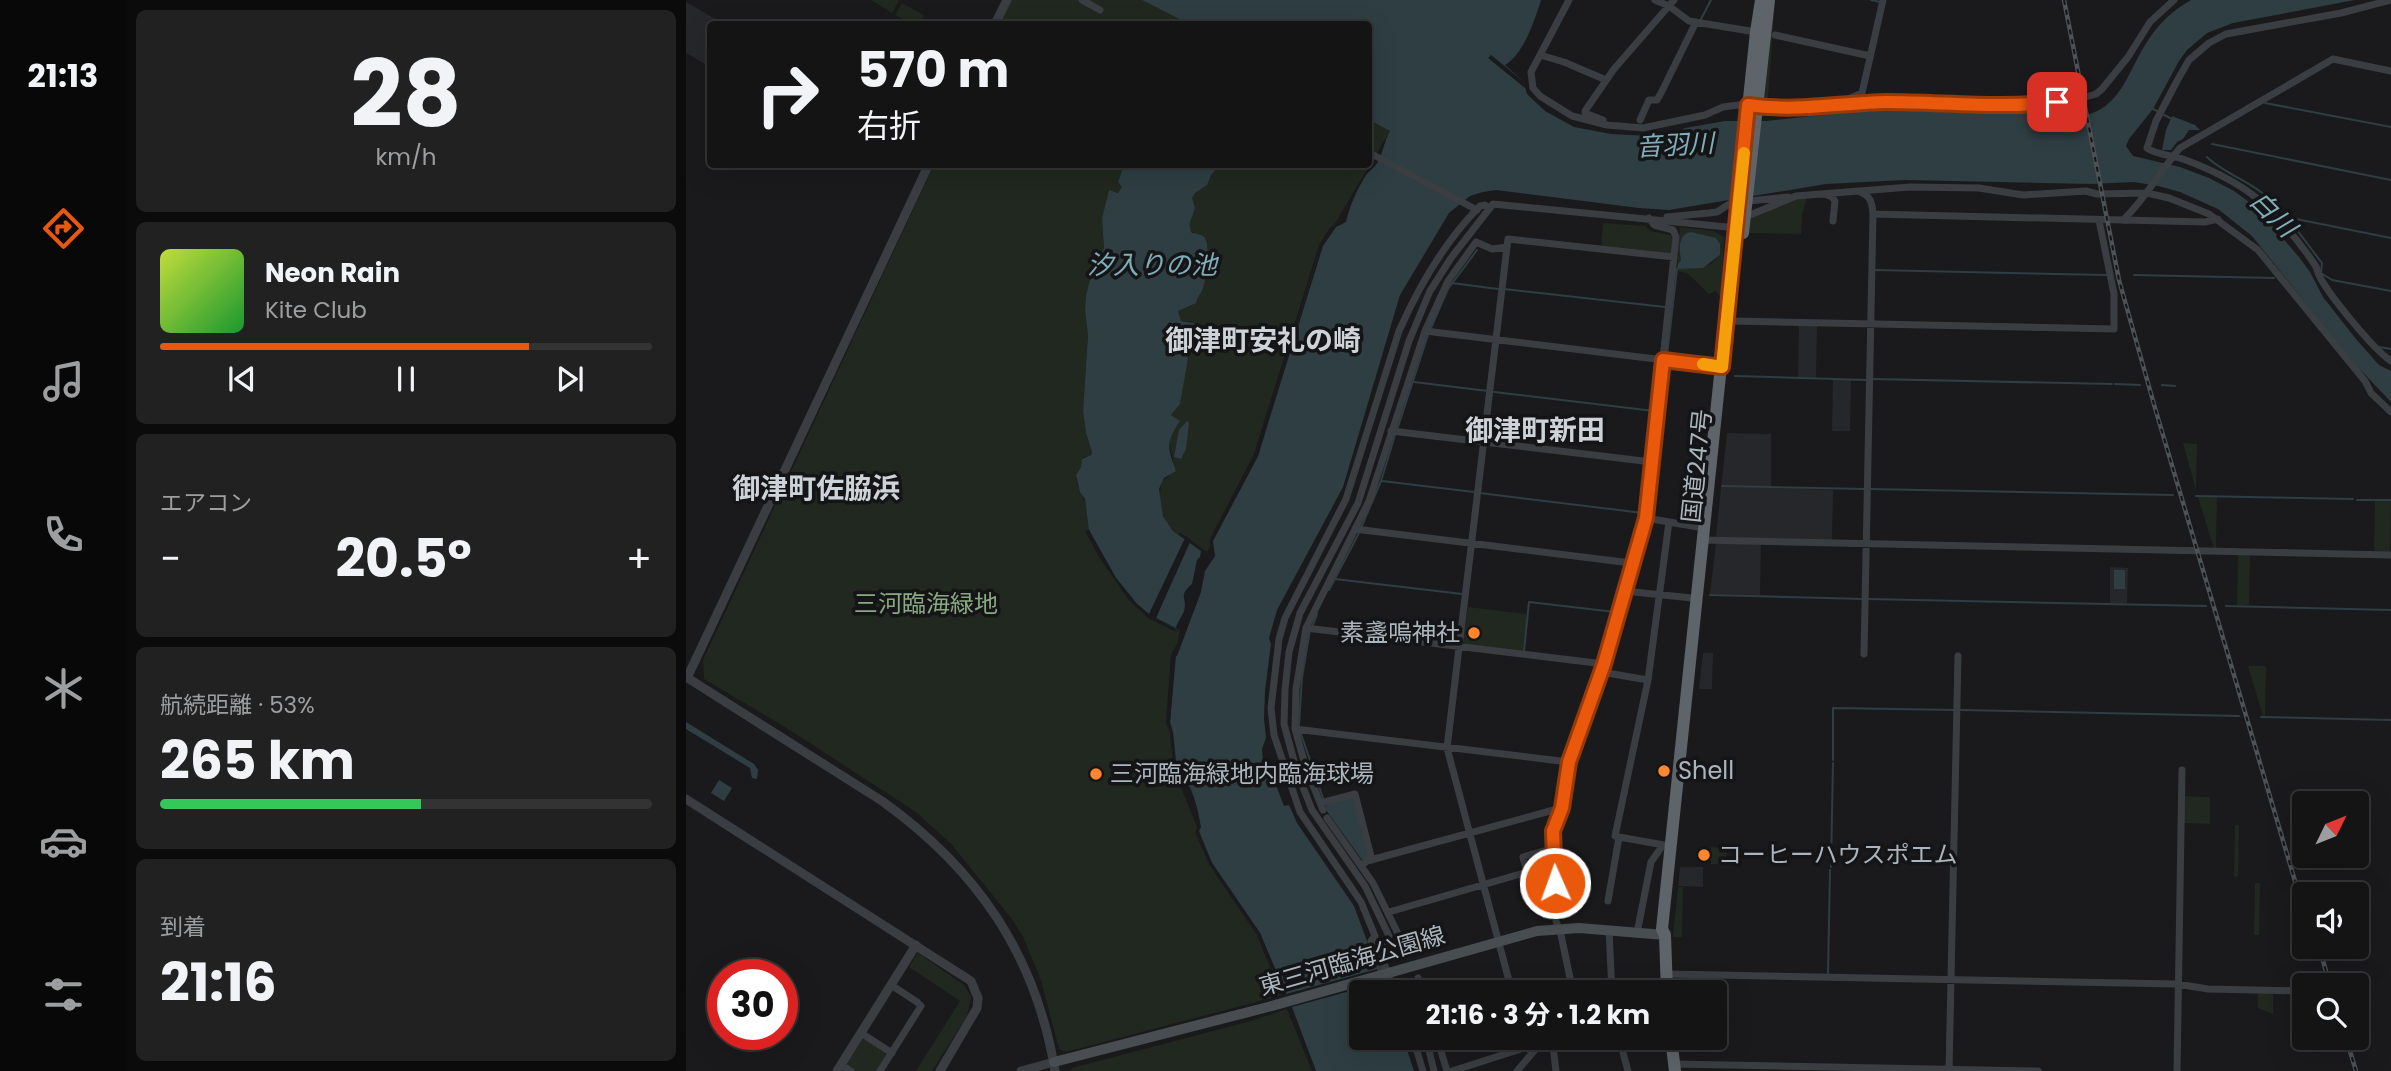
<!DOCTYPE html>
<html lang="ja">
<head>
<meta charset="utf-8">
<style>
	:root { --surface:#141415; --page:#212122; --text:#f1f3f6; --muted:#9d9ea0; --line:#333334; --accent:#ea580c }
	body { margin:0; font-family:Poppins,"Noto Sans JP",sans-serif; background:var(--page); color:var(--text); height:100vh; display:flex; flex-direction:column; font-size:26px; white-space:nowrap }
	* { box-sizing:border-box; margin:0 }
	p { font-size:23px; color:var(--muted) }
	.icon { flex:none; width:38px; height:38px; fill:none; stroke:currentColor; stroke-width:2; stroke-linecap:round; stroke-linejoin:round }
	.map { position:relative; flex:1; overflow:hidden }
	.drawer { display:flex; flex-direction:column; gap:10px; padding:10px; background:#0b0b0c; width:560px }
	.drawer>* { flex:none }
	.banner { position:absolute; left:21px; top:21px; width:665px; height:147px; border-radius:7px; box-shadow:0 7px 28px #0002,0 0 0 2px var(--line); background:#141415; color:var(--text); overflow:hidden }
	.needle { width:46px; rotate:47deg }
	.controls { position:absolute; left:1606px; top:791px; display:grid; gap:14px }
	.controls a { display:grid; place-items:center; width:77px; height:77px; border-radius:7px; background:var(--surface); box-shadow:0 7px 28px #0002,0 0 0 2px var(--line); font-size:35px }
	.speed { position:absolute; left:21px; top:959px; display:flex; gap:14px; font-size:35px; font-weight:700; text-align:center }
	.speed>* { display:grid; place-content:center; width:91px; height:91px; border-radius:50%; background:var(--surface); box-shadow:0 7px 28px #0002,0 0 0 2px var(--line); line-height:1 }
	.speed .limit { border:10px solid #d22; background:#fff; color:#111 }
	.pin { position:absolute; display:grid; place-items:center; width:60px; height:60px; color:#fff; margin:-30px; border-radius:14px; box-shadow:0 4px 10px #0006 }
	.me { position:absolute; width:77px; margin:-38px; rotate:358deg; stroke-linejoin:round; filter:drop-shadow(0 0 5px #0008) }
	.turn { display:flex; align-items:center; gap:24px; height:147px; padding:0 35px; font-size:32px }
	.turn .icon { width:91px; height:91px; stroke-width:2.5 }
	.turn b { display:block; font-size:49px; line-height:60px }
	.big { font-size:52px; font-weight:700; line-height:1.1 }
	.drawer .card { flex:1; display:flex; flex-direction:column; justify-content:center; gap:10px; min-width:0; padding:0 24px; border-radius:10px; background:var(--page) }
	.drawer .dial { align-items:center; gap:0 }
	.dial b { font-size:91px; line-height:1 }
	.song { display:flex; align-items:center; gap:21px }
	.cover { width:84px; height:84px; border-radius:10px; background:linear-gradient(135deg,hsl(70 70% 55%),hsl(130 70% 35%)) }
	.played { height:7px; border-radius:4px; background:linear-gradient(90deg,var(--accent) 75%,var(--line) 75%) }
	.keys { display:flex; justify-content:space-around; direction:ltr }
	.heat { display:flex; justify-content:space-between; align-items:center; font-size:38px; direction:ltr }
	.charge { height:10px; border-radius:5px; background:linear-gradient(90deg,#34c759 53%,var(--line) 0) }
	.trip { position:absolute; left:663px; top:980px; width:378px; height:70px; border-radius:7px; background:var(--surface); box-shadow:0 7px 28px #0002,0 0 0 2px var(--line); font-weight:700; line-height:70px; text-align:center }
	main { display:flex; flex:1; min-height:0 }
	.tabs { display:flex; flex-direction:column; width:126px; justify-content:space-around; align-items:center; background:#080808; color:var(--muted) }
	.tabs .icon { width:49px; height:49px }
	.tabs .selected { color:var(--accent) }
	.tabs b { font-size:32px; color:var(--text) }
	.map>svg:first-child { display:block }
</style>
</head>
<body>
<main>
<nav class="tabs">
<b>21:13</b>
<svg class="icon selected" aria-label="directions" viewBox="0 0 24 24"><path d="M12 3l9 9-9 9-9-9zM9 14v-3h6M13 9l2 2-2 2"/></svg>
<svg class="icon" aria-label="music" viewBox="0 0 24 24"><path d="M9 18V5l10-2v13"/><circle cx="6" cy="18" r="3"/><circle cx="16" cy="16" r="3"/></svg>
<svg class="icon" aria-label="phone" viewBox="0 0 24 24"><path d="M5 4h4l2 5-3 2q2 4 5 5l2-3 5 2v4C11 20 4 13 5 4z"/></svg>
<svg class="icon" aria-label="climate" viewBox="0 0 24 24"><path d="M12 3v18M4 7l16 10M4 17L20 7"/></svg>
<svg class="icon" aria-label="car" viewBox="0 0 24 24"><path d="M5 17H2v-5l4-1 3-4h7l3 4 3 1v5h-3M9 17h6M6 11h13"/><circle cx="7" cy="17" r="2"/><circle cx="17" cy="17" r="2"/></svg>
<svg class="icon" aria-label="filters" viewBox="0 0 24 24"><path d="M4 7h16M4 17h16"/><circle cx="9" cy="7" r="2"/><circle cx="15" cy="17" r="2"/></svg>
</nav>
<section class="drawer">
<div class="card dial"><b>28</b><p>km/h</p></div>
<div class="card">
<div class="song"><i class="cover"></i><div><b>Neon Rain</b><p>Kite Club</p></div></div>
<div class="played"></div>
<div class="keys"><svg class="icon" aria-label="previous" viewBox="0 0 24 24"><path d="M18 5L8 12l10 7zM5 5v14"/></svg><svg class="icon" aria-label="pause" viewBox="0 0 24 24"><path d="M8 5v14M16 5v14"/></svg><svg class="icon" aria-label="next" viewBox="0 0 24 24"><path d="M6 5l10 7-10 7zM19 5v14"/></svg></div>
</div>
<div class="card"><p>エアコン</p>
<div class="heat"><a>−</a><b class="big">20.5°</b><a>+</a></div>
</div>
<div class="card"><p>航続距離 · 53%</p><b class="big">265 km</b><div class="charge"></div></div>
<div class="card"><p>到着</p><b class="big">21:16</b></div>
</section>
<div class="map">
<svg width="1705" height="1071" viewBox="0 0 1705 1071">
	<rect width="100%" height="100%" fill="#1a1a1c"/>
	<path fill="#26272a" d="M0 2 38 24H24V67L0 53Z
		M1113 324 1131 325 1130 378 1112 377Z
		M1147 379 1165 380 1164 431H1146Z
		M1041 433 1085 434V488L1147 490 1146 541 1032 538 1030 536Z
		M1030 543 1075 544 1074 595 1024 594Z
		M1424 567 1442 568 1441 603H1424Z
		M1017 653H1027L1026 689H1013Z
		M994 867H1017V887L992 886Z"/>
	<path fill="#20281f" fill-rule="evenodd" d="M185 0H211L213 1 206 13Z
		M325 0H456L503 24H314Z
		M1089 0 1082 98 1117 101 1151 96 1148 100C1134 103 1090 106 1078 99Z
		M216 3 238 15 233 24H225L209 15Z
		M683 120 704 131 635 247 572 456 521 552 495 533 491 534C475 520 471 501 476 481L483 476C484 475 487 465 487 464 487 450 477 436 492 425V420L485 415 494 404 496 391 494 350 491 342 495 330 507 322 495 321 492 311 494 308 502 307C522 288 518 272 522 247L504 229V217L508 213 509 204 506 201V196L534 165 682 164Z
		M248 165H438L432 182 437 187 432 193 423 190 416 218 418 248 407 269 400 295 399 310 402 336 397 411 400 433 406 452 403 456 397 457 395 467 390 475 391 483 430 578 451 604 464 615 494 630 489 656 484 722 491 778 526 863 574 933 600 994 380 1052 373 1049 355 980 337 937 326 919 265 844 230 812 99 727 18 679 17 660Z
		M1112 198H1121L1116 214 1115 234 1063 233 1065 216Z
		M917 223 960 226 964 231 984 235 987 239 985 254 915 247Z
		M994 227 1027 231 1038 237 1036 301 1030 291 1023 294 1001 273 991 271ZM995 239 1034 255C1022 270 1009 270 992 264L995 260Z
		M1497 443 1511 444 1510 490Z
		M1512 497H1531L1530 549H1528Z
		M1689 501H1705L1704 552H1688Z
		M1552 554H1564L1563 605H1551Z
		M782 607 841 614 837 652 777 645Z
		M1562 666H1580L1579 716H1577Z
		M1497 796 1524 797V824L1497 823Z
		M1549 825H1553L1552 877 1548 876Z
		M1025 847 1041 848 1040 864H1025Z
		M1569 883H1574L1573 935H1568Z
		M992 887H997L996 937H987Z
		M232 953 278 985 285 997 281 1016 246 1071H230L274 1001 223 967Z
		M1572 993H1587V1014L1572 1008Z
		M606 1007 630 1071H385L386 1068 565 1021Z
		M179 1039 199 1051 200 1057 191 1071H170L162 1066 161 1061 175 1040Z"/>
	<path fill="#2e3e42" d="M456 0H855C849 20 837 55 819 65L837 81 841 94 859 111 888 127 925 134 982 137 999 128 1039 121H1080L1179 110 1228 109 1404 114C1436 104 1444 67 1461 42 1472 24 1487 10 1505 0H1669L1547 23 1521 33 1501 50 1493 61 1467 109 1443 139 1440 146 1447 156 1494 167 1523 178 1548 191 1570 207 1613 257 1624 272 1637 297 1670 339 1693 365 1705 371V402L1667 362 1566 236 1532 209 1494 192 1472 186 1448 182 1406 184 1219 180 1140 184 983 210 953 208 810 190 797 192 784 196 763 213 714 295 657 487 591 610 583 638 585 644 579 691 578 719 580 738 576 749 578 776 591 788 598 806 603 805 611 823 668 906 697 984 700 992H676V1038H717L728 1071H630L574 933 526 863 513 831 515 827C512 810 506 780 491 771L487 732 484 722 489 656H491L515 592 519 571 529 556 527 541 572 456 637 246 650 227 660 222C664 205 670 191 680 175 683 171 689 167 692 162 697 152 698 142 704 131L683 120 682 24H503Z
		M1486 116 1509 125 1514 130H1503L1497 139 1491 142 1485 150H1476L1480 130Z
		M438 165H534L525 175 521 185 509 193 506 198 509 207C508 217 500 222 506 233 510 234 514 234 517 236 526 242 520 279 517 288 515 294 511 297 510 303L492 311 495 321 508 323 506 329 495 330 491 342 492 349 498 350 502 358 501 364 494 404 485 415 494 421C480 442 481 447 490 471L478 478 473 489 477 516 487 531 515 551 514 557 511 560 506 584C491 597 502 597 498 611 496 617 491 622 490 628L464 615 451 604 430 578 403 530 399 499 394 492 390 475 395 467 396 459 405 455 406 452 400 433 397 411 402 336 399 310 400 295 407 269 418 248 416 218 423 190 432 193 436 187 432 182Z
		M1005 232 1030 238 1034 244V255L1017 268 991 269 992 264 995 260C993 249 992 234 1005 232Z
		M501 421 503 423 500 449 495 459 488 457 493 430Z
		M1428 570H1439V589H1428Z
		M0 722 68 764 72 770 71 779 66 778 64 768 0 729Z
		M33 780 46 788 38 801 25 793Z
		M667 797 683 858 676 860 640 810 639 804Z"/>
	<path fill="#1a1a1c" d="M805 55 837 81 839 88 802 58Z
		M649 223 635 247 628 268 572 456 524 546V539L568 454 633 245 643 229Z
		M403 530 430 578 451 604 463 614 500 536 505 540 470 618 492 631H488L462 618 442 599 413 557 399 531Z
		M491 644 484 722 491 776 488 772 484 733 480 722 485 655Z
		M511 828 526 863 574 933 600 994 695 968 700 981 606 1007 630 1071H626L571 935 523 864 509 832Z"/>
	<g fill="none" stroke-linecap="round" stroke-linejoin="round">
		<path stroke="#2e3e42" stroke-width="2" d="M1185 0 1194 2
			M1015 19 1025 0
			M1579 103 1705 127
			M1467 109 1471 111
			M1478 115 1484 118
			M1526 144 1705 180
			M1521 157C1535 171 1558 179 1575 192 1600 211 1617 239 1636 263L1635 273 1646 280 1705 291
			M1600 217 1705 238
			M991 269 981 356 1028 362
			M1188 270 1420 275
			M1448 275 1588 278
			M766 283 812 289
			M818 289 979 307
			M744 330 762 289 791 250
			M1693 347 1705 349
			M1049 376 1180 380
			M1186 379 1426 384
			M728 382 802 391
			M1429 384 1454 385
			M1476 385 1489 386
			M808 392 968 411
			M711 430 742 335
			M696 481 788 492
			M1036 486 1178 489
			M1184 489 1487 495
			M794 493 957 513
			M1510 496 1667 499
			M1671 500H1705
			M964 515 980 365
			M675 528 695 481 709 435
			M649 579 776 594
			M643 590 673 533
			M1024 595 1177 599
			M1182 599 1520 606
			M1540 606 1705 610
			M627 625 631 614
			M838 651 843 602 929 612
			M1274 710 1553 716
			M1575 717 1705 720
			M613 725 616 677 624 630
			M615 734 637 798
			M1147 760V708L1269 710
			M1145 867 1147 763
			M1142 973 1144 870"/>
		<path stroke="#37393c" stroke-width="7" stroke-dasharray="7 3.5" stroke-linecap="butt" d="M693 965 700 985"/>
		<path stroke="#3a3d42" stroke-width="7" d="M396 0 414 10
			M883 0 845 72 847 88 854 96 886 116 921 125 957 128 1019 115 1037 107 1052 105 1100 109 1200 102 1350 105 1386 101 1410 94 1416 89 1442 57 1464 22 1488 0
			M969 0 983 6 1003 21 1070 32
			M1705 0 1655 13 1540 34 1523 43 1503 60 1491 81 1470 121 1461 148C1470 155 1486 155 1497 159 1527 170 1557 184 1581 207 1598 224 1615 244 1629 265 1631 268 1631 271 1633 275 1641 293 1688 350 1705 361
			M1089 35 1184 56
			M854 55 878 62 920 80
			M1151 104 1176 93 1197 0
			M917 120 899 113V111L928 69 988 0
			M954 120 963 100H971L975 93 1010 22
			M682 152 791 210
			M1171 191C1185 195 1186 202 1187 214L1178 654
			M1141 195 1146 197 1149 201 1147 221
			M1060 214 1064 215 1110 196 1224 187 1293 188 1337 195 1400 191 1411 194 1461 193 1483 198 1523 214 1572 250 1679 381 1685 393 1705 412
			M1187 214 1519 222 1532 219
			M981 217 1023 213 1031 212 1045 203 1102 197
			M1437 220C1460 198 1474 171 1494 148L1647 59 1705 71
			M821 247 761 748 826 992
			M1047 321 1428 329V294L1413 220
			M739 331 1036 367
			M705 431 966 462
			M960 518 1018 528
			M669 529 945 563
			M1017 540 1705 555
			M938 591 1006 598
			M620 628 918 664
			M915 672 962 680
			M609 729 883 762
			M635 803 669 794 686 860
			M637 810 620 768 609 729 610 689 620 628 683 501 739 331 762 281 790 242 806 249 821 247 822 239 988 257
			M641 818 687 883 722 954
			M933 837 978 845
			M676 865 681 861 875 808
			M922 901 933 837 929 836 962 680 983 522
			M703 912 841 872 837 857 868 848
			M923 930 926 992
			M951 933 965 862 977 845
			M692 962 685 941 689 936 675 902 614 812 588 735 585 708 593 639 599 618 660 499 713 331C733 286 759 241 794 206L799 205 803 208
			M980 974 1491 984 1522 989 1619 991
			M732 978 738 992
			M711 992 708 991 695 955 703 936 679 886 626 810 611 772 598 724 599 690 603 652 614 613 672 503 723 341 744 291 765 258 807 204 1051 228
			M848 992 887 983
			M887 992 875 935 870 921 867 831 875 808 883 762 918 664 960 518 990 237 987 230 968 225 963 218
			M175 1033 206 1053
			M727 1038 737 1071
			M740 1038 748 1071
			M751 1038 761 1071
			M866 1038 870 1071
			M933 1038 942 1071
			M988 1064 1352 1071
			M155 1065 165 1071
			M194 1071 235 1006 231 1002 205 985
			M766 1071 841 1047 846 1053
			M831 1071 859 1038
			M1263 1071 1272 656
			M1491 1071 1496 770"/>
		<path stroke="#3a3d42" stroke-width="9" d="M309 24 321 0
			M0 677 196 801C291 869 350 955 369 1071
			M1 678 243 164
			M0 799 285 981 292 998 291 1008 254 1071
			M151 1071 230 945
			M335 1071 368 1062"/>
		<path stroke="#484d52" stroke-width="10" d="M368 1062 582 1007 851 931 893 928 979 935"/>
		<path stroke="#5e646a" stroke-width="12" d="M1057 233 1083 0
			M981 992 979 935 976 929 1070 32 1075 0
			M985 1038 989 1071"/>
		<g stroke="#4d5257" stroke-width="4.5">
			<path id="rail" d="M1378 0 1433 280 1469 408 1619 915
				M1633 947 1644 985
				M1660 1038 1670 1071"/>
		</g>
		<use href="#rail" stroke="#151517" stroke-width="2" stroke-dasharray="5" stroke-linecap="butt"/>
	</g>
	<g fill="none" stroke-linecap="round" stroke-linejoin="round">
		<g stroke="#983908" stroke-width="18">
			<path id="route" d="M869 883 867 831 876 808 883 762 918 664 960 518 977 360 1036 367 1062 105C1111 112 1153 103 1201 102 1257 102 1315 109 1371 102"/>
		</g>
		<use href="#route" stroke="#ea580c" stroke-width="12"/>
		<path stroke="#f59e0b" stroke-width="12" d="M1017 364 1036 367 1058 153"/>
	</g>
	<g fill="#ff862f" stroke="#151517" stroke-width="2.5">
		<circle cx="788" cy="633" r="7"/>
		<circle cx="978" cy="771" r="7"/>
		<circle cx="410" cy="774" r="7"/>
		<circle cx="1018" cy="855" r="7"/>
	</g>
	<g text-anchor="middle" stroke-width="7" stroke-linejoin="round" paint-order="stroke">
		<g font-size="24" fill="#abb5bd" stroke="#151517">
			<text transform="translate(1011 466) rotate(-84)" y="8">国道247号</text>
			<text transform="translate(666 961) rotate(-16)" y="8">東三河臨海公園線</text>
		</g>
		<g font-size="24" fill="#88a981" stroke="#151517">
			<text x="240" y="612">三河臨海緑地</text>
		</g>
		<g font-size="24" fill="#abb5bd" stroke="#151517" text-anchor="start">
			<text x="774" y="641" text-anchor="end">素盞嗚神社</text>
			<text x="992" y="779">Shell</text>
			<text x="424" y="782">三河臨海緑地内臨海球場</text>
			<text x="1032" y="863">コーヒーハウスポエム</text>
		</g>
		<g font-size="26" font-style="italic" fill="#80adba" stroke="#151517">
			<text transform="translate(989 145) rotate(-3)" y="9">音羽川</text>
			<text transform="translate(1587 214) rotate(45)" y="9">白川</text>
			<text x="466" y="274">汐入りの池</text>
		</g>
		<g font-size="28" font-weight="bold" fill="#cdd3d8" stroke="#151517">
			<text x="577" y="350">御津町安礼の崎</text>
			<text x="849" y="440">御津町新田</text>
			<text x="130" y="498">御津町佐脇浜</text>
		</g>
	</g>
</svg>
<div class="controls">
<a><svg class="needle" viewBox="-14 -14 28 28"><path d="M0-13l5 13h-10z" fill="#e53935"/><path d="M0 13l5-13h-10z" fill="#9d9ea0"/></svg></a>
<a><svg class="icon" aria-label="sound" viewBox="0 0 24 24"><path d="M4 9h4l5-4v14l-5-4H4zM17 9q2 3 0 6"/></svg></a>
<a><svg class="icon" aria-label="search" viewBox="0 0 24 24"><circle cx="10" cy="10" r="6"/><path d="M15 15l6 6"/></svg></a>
</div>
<div class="speed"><div class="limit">30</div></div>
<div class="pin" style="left:1371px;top:102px;background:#d93025"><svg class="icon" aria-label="arrive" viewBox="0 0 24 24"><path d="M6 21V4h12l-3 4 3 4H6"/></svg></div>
<svg class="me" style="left:869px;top:883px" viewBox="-20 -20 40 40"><circle r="17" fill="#ea580c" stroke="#fff" stroke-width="3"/><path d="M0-11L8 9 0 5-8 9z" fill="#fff"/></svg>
<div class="trip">21:16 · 3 分 · 1.2 km</div>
<div class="banner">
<div class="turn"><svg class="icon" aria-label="right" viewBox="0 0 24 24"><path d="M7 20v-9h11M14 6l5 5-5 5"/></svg><div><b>570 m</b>右折</div></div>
</div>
</div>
</main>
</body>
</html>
